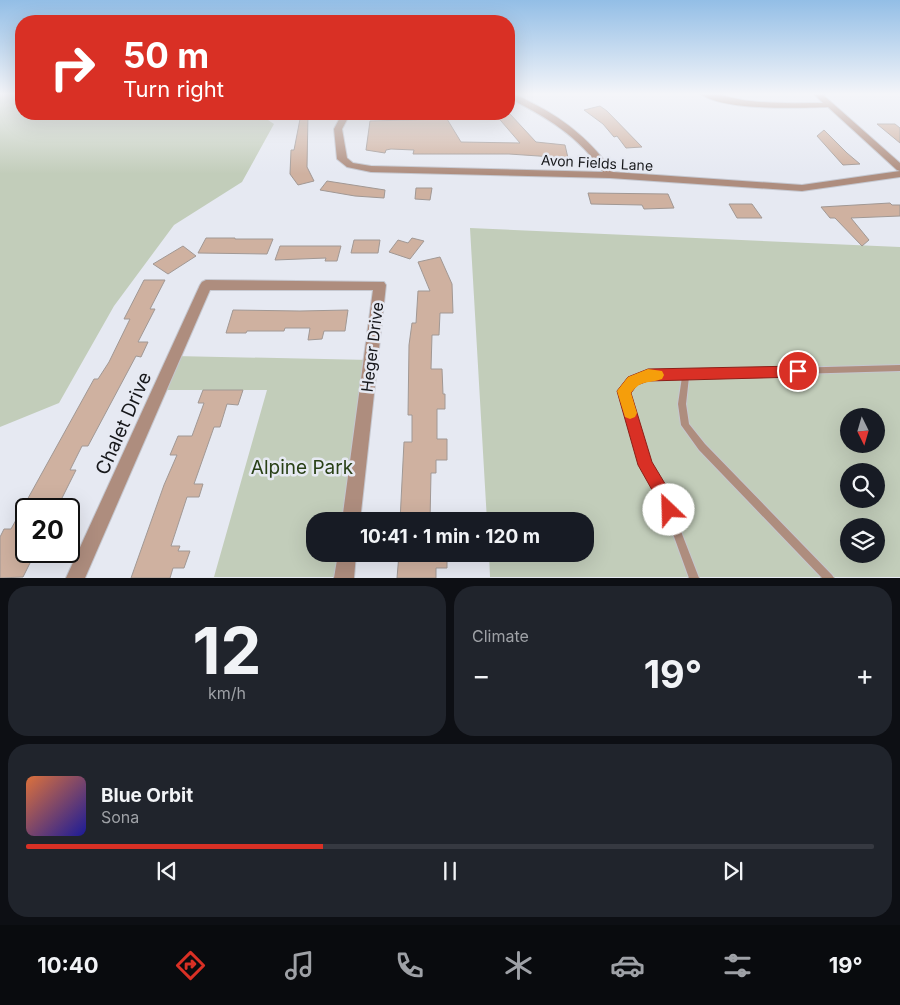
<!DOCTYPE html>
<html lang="en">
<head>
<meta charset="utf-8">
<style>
	:root { --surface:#171b24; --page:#20242c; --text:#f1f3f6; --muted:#9ea1a6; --line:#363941; --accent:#d93025 }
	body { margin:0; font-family:Inter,sans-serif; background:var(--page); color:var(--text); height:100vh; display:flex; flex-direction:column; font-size:19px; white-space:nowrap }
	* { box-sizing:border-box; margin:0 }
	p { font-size:16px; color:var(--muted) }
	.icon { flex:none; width:28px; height:28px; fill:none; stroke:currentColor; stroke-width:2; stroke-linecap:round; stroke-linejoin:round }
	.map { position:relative; height:578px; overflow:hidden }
	.panel { display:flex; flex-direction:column; gap:8px; padding:8px; background:#0d0f14; flex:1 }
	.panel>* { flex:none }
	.banner { position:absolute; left:15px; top:15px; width:500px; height:105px; border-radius:20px; box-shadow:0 5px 20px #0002; background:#d93025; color:#fff; overflow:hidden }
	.needle { width:32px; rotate:175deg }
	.buttons { position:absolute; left:840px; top:408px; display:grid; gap:10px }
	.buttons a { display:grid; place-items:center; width:45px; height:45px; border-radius:50%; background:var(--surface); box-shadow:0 5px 20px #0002; font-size:25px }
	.speed { position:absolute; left:15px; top:498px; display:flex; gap:10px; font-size:25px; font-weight:700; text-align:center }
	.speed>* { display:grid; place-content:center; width:65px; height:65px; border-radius:50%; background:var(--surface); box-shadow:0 5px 20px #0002; line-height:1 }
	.speed .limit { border:2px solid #111; border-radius:8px; background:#fff; color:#111 }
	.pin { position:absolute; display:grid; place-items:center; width:42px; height:42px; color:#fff; margin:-21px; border:2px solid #fff; border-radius:50%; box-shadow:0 1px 5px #0007 }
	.me { position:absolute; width:55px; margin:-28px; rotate:336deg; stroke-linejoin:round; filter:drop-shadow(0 0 4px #0008) }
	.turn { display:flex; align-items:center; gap:18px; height:105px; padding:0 25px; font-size:22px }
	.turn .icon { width:65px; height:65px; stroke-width:2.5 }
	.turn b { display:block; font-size:35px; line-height:42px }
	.big { font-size:38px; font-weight:700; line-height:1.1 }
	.panel .widget { flex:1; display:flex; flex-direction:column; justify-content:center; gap:8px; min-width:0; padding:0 18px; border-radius:20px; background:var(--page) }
	.panel .dial { align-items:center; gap:0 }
	.dial b { font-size:65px; line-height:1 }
	.song { display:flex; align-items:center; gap:15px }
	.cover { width:60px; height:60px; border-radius:8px; background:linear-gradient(135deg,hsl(20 70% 55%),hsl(240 70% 35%)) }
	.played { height:5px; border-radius:2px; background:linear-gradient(90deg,var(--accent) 35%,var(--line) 35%) }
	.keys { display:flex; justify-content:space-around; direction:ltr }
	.heat { display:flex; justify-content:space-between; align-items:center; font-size:28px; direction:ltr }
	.panel .tiles { flex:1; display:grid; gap:8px; grid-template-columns:1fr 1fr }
	.widget:last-child { grid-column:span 2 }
	.trip { position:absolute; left:306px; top:512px; width:288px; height:50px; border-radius:20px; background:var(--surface); box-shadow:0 5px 20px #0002; font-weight:700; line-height:50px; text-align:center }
	.menu { display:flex; height:80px; justify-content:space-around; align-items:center; background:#090b0e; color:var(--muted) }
	.menu .icon { width:35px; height:35px }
	.menu .current { color:var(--accent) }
	.menu b { font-size:22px; color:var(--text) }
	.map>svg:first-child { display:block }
</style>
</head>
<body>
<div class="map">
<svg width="900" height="578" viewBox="0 0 900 578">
	<rect width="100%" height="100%" fill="#e6e9f2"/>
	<path fill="#c2cdba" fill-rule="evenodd" d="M0 94H21V114H259L274 124 242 182 174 225 114 306 59 403 0 427Z
		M470 228 900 247V577H490L489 554H585V521H487ZM849 416H876V444H849ZM849 471H876V499H849ZM849 526H876V554H849Z
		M174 356 371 360 351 521H315V554H347L344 577H214L267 390H159Z"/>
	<path fill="#cfb1a0" stroke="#a19894" d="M600 106 607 111 642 147 626 148 617 136 614 137 603 124 584 110Z
		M301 114H308L307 167 314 181 298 185 290 174 291 150H294Z
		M495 114H510L536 142 565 145 568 158 509 154H413L414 150 391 149 386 150 385 153 366 150 370 121 447 119 461 142 520 143Z
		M877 124H895L900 128V143Z
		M824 130 847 153 860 164 843 165 817 136Z
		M327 181 385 190 384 198 355 196 320 190Z
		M416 188H432L430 200 415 199Z
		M588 193 668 194 674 208 644 209 642 205 591 204Z
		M890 203 892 205H900V216L851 218 869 240 862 246 835 218H830L821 207Z
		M729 204H752L762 218H737Z
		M206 238H235V239H273L267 254 198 253Z
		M412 238 424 241 410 259 389 252 398 240 408 243Z
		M354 240H380L378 253H351Z
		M183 246 196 256 168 274 153 264Z
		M280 246H341L337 261H325L326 258 275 260Z
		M440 257 452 284 453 313H440L439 335H432L431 369H442L443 394H445V409H437V439H447V460H436V473H431L430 521H400L404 442H412V415H408L409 345 412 323H416L418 291H430L418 262Z
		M144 280H165L150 309H155L138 342H148L141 357 136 356 88 446H82L70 470H76L61 500H54L49 509H26V551H36L23 577 0 578V537L4 529H11L94 379H98L109 362 130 319H124Z
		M233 310 300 311 348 310 345 331H324L322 339 308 340 310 328H285L284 331H247L246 333H226Z
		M203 390H243L238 405 227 404 220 427H214L194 484H203L199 497H187L171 546H180L178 551H190L184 568H173L170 578H131L164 485 177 455H170L178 436H192L204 403H198Z
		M399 554H447V568H436V578H397Z"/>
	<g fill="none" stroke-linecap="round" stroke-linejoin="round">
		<g stroke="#c5c7cf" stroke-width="2">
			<path id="service" d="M900 365V371L689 377 686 404 689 424 705 444 832 575 834 578H822L699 450 681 425 678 404 682 377 648 378 635 383 628 392 649 463 665 490 699 578H689L659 495 641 465 620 391 629 379 648 372Z"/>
		</g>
		<g stroke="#c5c7cf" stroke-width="2">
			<path id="minor" d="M509 94C517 94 526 100 534 104 567 121 592 142 613 172L802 185 900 171V177L802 191 610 178 371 172 347 167 337 159 334 129 342 114H350L342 129 347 158 353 163 371 166 603 172C579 136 546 117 509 98Z
				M701 94C717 92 735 100 751 101 775 104 799 103 823 103L814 94H822L900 163V171L897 170 828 107C799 108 723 111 701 94Z
				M206 280 384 282 386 285 360 521H342L373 290H210L85 578H66L200 285 202 282Z
				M338 554H356L354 578H334Z"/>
		</g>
		<use href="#service" fill="#ae8d7e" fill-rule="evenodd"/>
		<use href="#minor" fill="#ae8d7e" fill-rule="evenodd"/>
	</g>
	<linearGradient id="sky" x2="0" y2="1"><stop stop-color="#93bee6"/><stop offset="0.54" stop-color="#f4f5f9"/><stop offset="1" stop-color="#f4f5f9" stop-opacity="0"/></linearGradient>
	<rect width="900" height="174" fill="url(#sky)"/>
	<path fill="#d93025" stroke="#8d1f18" d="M798 366 803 367 805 371 803 375 798 377 648 381 637 385 631 393 652 462 667 487 677 510 674 516 669 518 663 516 656 497 638 465 617 391 628 377 648 369Z"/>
	<path fill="#f59e0b" d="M648 369 662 371 664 375 662 379C648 384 642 379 631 393L637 413 635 417 630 419 625 417 617 391 628 377Z"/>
	<g text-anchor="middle" stroke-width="5" stroke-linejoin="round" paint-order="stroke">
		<g font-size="14" fill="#16171a" stroke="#e6e9f2">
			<text transform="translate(597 163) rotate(3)" y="5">Avon Fields Lane</text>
		</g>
		<g font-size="16" fill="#16171a" stroke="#e6e9f2">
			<text transform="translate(372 347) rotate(-83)" y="6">Heger Drive</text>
		</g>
		<g font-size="19" fill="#16171a" stroke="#e6e9f2">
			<text transform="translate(123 423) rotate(-66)" y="7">Chalet Drive</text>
		</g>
		<g font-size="19" fill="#294016" stroke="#e6e9f2">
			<text x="302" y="474">Alpine Park</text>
		</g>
	</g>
</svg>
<div class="buttons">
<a><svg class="needle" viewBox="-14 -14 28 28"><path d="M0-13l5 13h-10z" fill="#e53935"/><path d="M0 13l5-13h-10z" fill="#9ea1a6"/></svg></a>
<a><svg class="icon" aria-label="search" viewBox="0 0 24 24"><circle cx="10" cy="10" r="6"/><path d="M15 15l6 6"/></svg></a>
<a><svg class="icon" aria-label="layers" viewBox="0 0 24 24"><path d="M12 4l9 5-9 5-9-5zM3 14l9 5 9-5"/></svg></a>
</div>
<div class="speed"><div class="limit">20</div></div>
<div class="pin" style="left:798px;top:371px;background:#d93025"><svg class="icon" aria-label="arrive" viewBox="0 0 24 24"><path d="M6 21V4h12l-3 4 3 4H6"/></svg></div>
<svg class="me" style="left:669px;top:510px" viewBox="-20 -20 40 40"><circle r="19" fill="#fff"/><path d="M0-13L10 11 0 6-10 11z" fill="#d93025"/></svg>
<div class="trip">10:41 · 1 min · 120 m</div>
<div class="banner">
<div class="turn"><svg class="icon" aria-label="right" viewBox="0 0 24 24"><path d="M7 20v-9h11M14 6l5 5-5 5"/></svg><div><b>50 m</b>Turn right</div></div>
</div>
</div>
<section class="panel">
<div class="tiles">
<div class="widget dial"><b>12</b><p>km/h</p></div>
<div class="widget"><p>Climate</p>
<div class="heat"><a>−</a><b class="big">19°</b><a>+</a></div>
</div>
<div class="widget">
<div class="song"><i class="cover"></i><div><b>Blue Orbit</b><p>Sona</p></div></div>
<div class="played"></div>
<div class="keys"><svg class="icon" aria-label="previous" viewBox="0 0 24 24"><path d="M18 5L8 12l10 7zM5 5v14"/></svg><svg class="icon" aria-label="pause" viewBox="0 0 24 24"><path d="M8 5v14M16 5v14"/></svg><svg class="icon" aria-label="next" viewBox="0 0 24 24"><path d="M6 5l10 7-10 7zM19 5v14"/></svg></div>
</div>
</div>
</section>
<nav class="menu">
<b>10:40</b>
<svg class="icon current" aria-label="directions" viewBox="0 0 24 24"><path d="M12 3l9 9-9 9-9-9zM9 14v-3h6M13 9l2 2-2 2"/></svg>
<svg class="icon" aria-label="music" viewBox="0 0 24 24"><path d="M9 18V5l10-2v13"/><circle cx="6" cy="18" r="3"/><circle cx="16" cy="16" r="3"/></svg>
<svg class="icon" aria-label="phone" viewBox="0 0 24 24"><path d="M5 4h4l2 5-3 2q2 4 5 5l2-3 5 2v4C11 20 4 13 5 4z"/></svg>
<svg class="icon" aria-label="climate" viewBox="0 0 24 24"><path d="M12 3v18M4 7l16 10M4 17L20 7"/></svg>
<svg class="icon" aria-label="car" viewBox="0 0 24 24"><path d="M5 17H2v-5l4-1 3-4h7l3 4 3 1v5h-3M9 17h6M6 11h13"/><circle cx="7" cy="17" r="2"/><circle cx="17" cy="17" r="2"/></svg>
<svg class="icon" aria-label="filters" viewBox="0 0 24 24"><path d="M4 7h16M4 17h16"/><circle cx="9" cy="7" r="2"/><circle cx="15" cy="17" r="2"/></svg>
<b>19°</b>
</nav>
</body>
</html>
